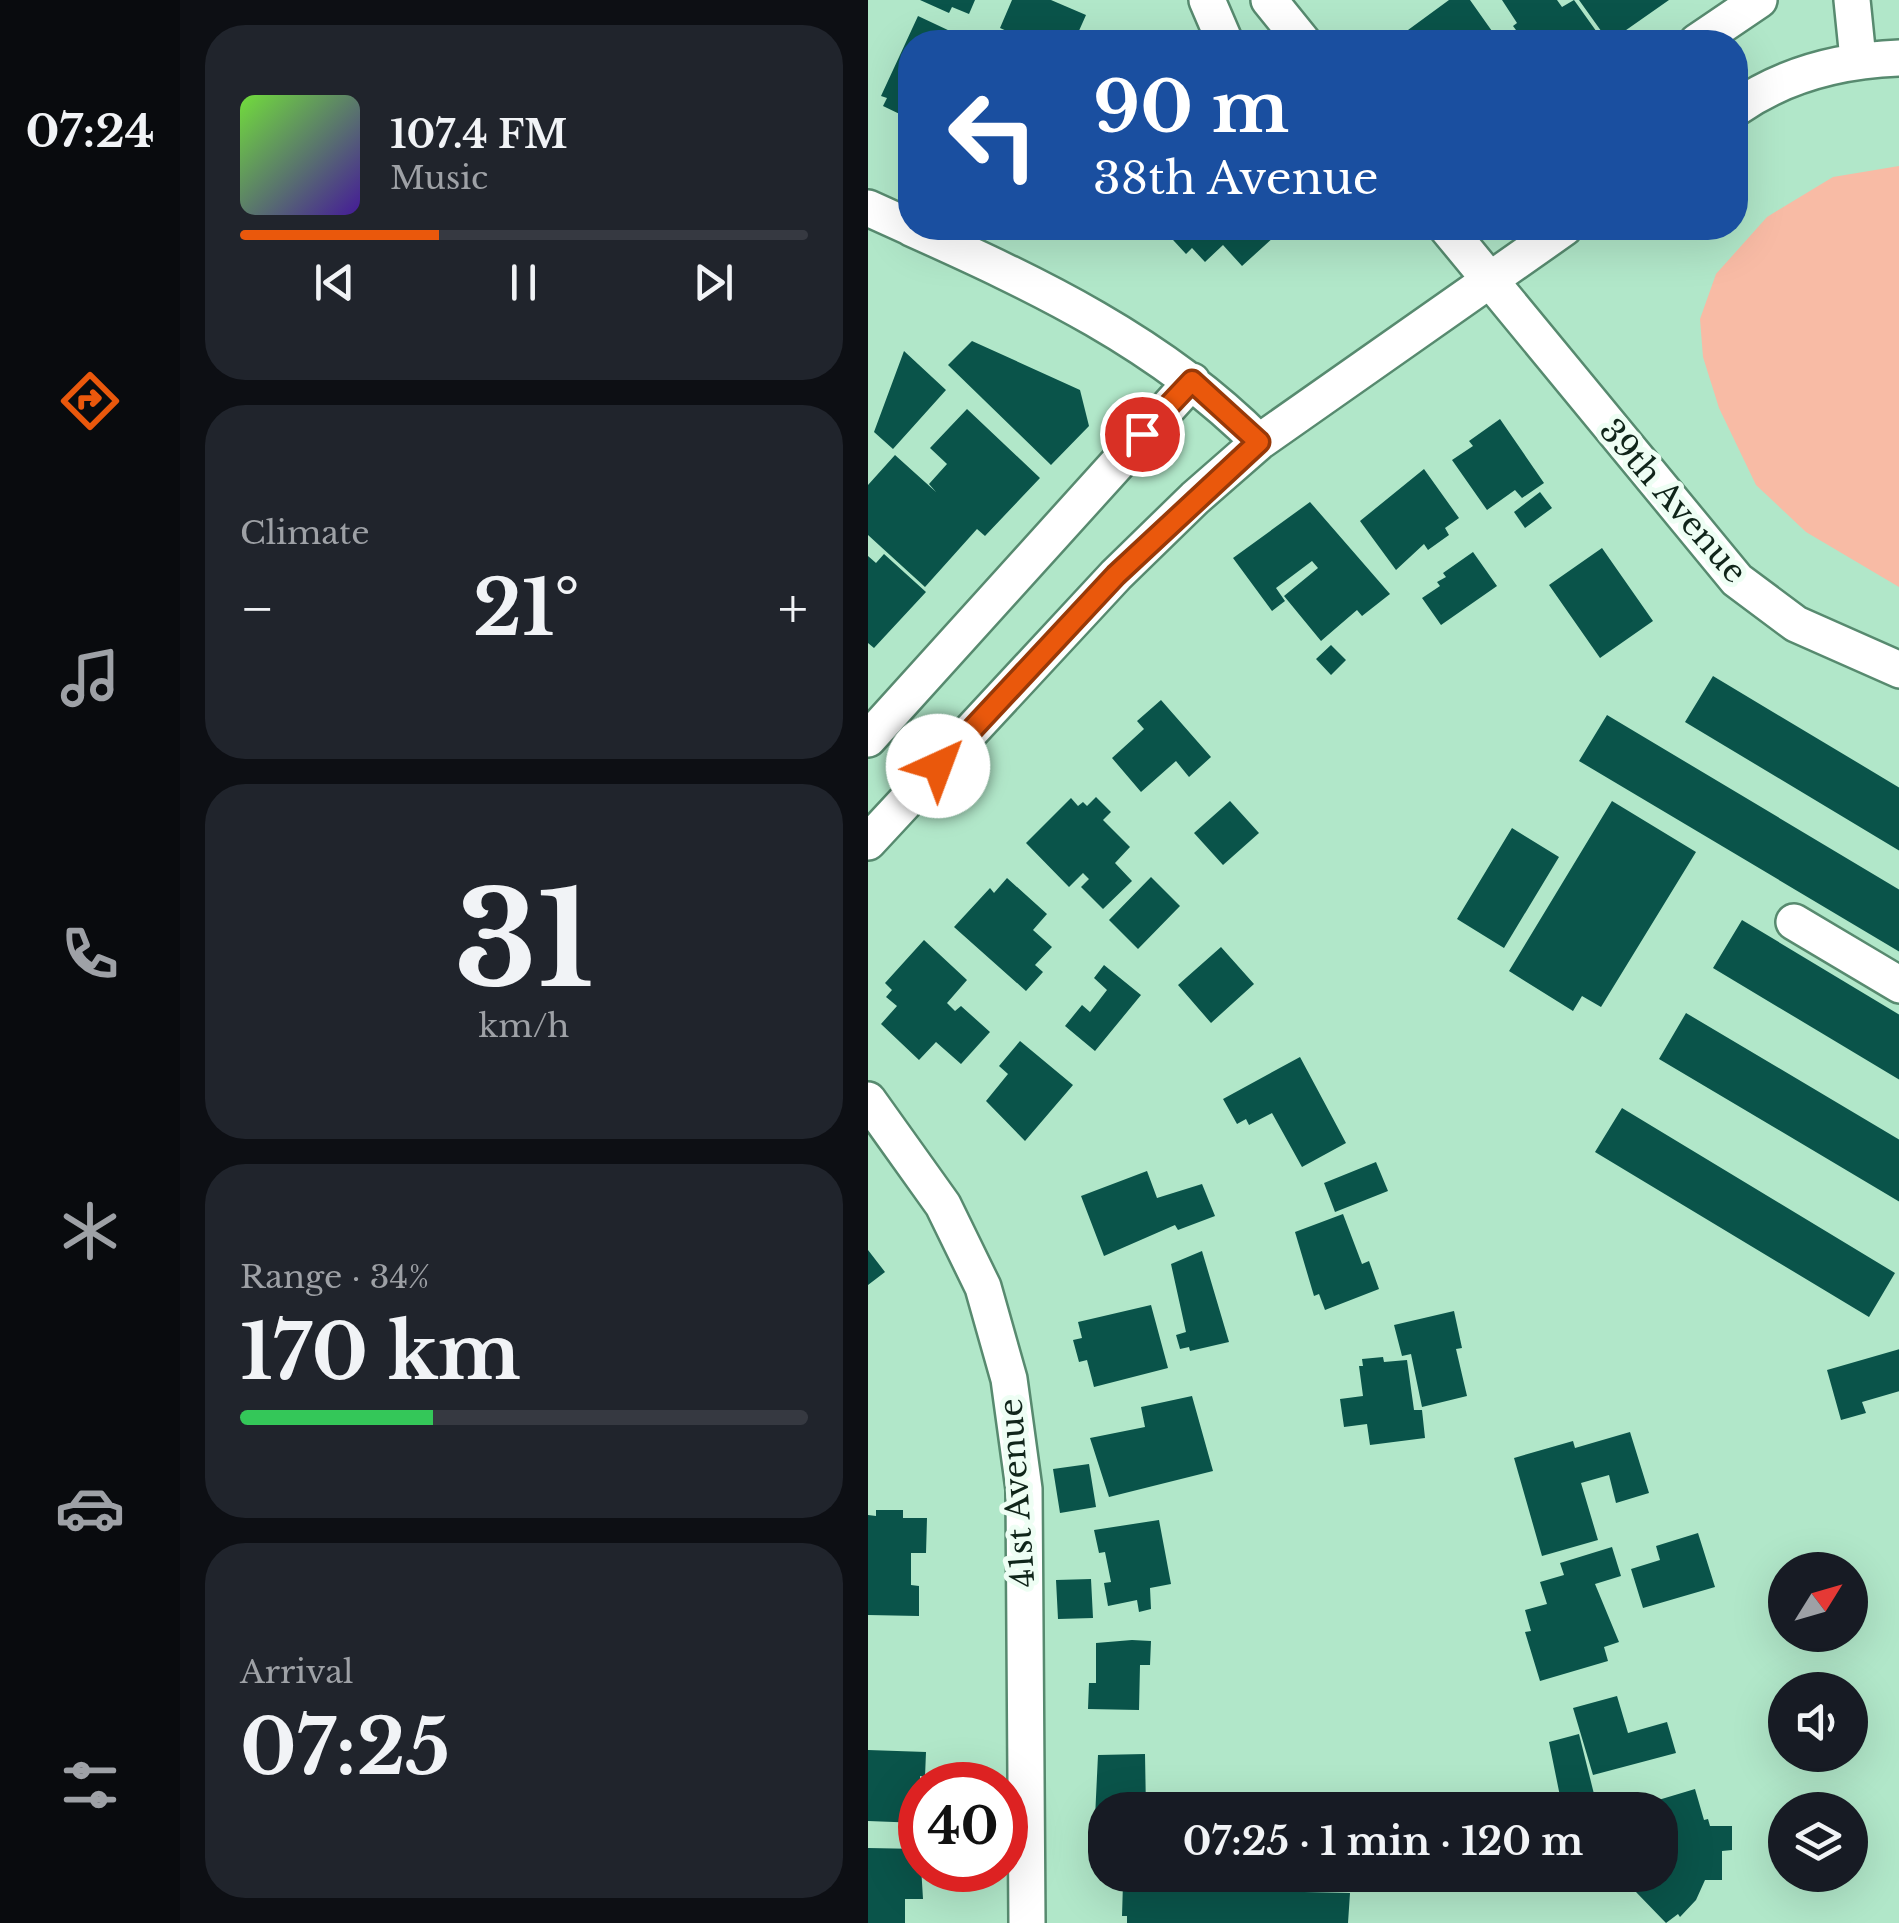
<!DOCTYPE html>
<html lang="en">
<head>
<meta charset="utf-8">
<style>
	:root { --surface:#171b24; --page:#20242c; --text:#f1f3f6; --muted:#9ea1a6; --line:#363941; --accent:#ea580c }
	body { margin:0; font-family:"Libre Baskerville",serif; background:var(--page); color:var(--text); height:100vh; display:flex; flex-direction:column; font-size:38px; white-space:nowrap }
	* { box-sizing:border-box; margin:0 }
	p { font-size:32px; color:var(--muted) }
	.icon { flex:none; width:55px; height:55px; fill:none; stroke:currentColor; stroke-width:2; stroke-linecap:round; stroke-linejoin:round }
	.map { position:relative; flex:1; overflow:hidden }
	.panel { display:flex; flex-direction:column; gap:25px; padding:25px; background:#0d0f14; width:688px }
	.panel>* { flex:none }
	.top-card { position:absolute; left:30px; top:30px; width:850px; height:210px; border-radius:40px; box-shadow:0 10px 40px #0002; background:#1a4fa0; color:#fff; overflow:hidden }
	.needle { width:65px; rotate:53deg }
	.buttons { position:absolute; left:900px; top:1552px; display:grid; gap:20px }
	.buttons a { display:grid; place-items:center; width:100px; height:100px; border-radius:50%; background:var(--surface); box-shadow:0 10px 40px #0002; font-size:50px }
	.speed { position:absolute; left:30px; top:1762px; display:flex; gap:20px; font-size:50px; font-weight:700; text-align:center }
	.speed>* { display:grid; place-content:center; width:130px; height:130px; border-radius:50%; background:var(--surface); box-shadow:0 10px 40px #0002; line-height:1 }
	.speed .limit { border:15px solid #d22; background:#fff; color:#111 }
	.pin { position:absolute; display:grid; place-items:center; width:85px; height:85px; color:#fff; margin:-42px; border:5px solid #fff; border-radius:50%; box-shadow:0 2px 10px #0007 }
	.me { position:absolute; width:110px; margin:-55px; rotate:43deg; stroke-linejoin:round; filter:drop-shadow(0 0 8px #0008) }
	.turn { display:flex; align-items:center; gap:35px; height:210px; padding:0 30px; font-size:45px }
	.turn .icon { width:130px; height:130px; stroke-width:2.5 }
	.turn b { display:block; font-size:70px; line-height:85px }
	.big { font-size:75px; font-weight:800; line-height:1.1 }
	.panel .card { flex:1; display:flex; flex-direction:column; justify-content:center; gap:15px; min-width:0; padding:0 35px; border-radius:40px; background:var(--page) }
	.panel .dial { align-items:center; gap:0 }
	.dial b { font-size:130px; line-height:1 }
	.song { display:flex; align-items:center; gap:30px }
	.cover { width:120px; height:120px; border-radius:15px; background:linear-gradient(135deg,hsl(100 70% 55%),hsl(260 70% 35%)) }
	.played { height:10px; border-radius:5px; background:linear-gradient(90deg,var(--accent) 35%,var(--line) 35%) }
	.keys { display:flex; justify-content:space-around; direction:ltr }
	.heat { display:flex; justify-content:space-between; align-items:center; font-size:55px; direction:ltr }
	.charge { height:15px; border-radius:8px; background:linear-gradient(90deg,#34c759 34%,var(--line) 0) }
	.trip { position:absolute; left:220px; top:1792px; width:590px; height:100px; border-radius:40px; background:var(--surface); box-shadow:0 10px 40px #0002; font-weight:800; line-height:100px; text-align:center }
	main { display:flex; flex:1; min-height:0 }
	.menu { display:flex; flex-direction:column; width:180px; justify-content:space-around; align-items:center; background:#090b0e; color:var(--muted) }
	.menu .icon { width:70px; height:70px }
	.menu .current { color:var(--accent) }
	.menu b { font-size:45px; color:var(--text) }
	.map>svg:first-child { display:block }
</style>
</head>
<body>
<main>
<nav class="menu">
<b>07:24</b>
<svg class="icon current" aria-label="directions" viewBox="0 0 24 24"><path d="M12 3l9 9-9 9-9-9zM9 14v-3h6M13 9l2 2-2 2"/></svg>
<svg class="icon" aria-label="music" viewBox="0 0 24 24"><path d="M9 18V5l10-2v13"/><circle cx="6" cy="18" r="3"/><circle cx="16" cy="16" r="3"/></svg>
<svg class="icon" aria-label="phone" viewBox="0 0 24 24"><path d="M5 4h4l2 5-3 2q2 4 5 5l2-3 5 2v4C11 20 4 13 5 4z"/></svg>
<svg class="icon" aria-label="climate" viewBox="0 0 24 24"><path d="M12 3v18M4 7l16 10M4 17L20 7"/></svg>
<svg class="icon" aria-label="car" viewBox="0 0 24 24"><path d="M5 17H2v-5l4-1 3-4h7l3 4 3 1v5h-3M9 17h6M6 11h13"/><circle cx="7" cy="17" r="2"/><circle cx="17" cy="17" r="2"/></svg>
<svg class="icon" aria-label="filters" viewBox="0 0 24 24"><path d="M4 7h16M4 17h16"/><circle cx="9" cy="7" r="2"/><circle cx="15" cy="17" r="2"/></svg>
</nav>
<section class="panel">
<div class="card">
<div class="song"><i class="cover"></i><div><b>107.4 FM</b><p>Music</p></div></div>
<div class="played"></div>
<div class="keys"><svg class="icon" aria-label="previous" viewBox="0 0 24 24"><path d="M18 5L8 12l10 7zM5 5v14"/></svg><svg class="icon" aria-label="pause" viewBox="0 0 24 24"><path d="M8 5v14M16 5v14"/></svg><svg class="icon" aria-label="next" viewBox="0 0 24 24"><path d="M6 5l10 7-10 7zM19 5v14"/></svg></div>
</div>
<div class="card"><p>Climate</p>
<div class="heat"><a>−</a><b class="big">21°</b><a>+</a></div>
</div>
<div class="card dial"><b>31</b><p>km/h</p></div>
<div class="card"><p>Range · 34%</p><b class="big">170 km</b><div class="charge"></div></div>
<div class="card"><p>Arrival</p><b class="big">07:25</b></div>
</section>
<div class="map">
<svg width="1032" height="1923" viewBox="0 0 1032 1923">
	<rect width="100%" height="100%" fill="#b1e7c9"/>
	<path fill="#f8bba5" d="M1031 166H1032L1031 587 938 532 888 485 851 408 835 357 832 319 848 274 899 217 965 177Z"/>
	<path fill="#0a544a" d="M52 0H107L101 14 84 7 81 13Z
		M144 0H183L218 15 206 42H164L132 28Z
		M581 0H602L631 41 637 37 641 42H549L540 30Z
		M634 0H689L694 7 706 0 736 42H644L651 34 645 26 649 23Z
		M711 0H801L741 42Z
		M50 16 99 39 42 42V119L15 106 19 98 13 96Z
		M294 228H416L374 266 355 245 337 262 324 248 318 254Z
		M104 341 212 390 221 426 183 465 80 365Z
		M36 351 78 390 25 449 6 432Z
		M99 409 172 478 117 536 109 529 57 587 0 535V485L27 455 68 492 61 484 79 464 62 448Z
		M632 419 676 483 654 498 647 490 619 510 584 460 605 446 601 441Z
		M556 469 591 518 577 528 581 535 560 550 556 544 528 570 492 521Z
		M672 492 684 508 657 528 646 512Z
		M442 502 522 594 494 616 489 610 453 641 416 596 450 568 444 561 408 588 417 601 404 611 365 558Z
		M734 548 785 621 732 658 681 585Z
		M605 552 629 586 573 625 554 598 572 586 569 582 578 577 575 573Z
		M16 554 58 592 6 648 0 643V556L8 563Z
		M463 645 478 660 463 675 448 659Z
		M845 676 1032 788V851L817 722Z
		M293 700 343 757 321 777 308 761 273 792 244 758 276 729 269 721Z
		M739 715 1032 890V952L711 761Z
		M228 797 243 812 235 820 262 847 247 863 264 881 235 909 213 887 221 879 215 873 201 887 158 843 203 798 210 806 215 802 219 806Z
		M362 801 391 833 355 865 326 833Z
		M744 801 828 852 733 1007 714 996 705 1011 641 971Z
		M644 828 691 857 636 948 589 919Z
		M283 877 312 906 270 949 241 920Z
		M139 878 179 914 165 930 184 947 167 965 175 972 158 991 86 927 122 888 126 893Z
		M874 920 1032 1015V1080L845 968Z
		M56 940 99 980 79 1003 87 1011 93 1006 122 1032 93 1064 68 1042 51 1060 13 1024 29 1006 18 997 24 990 17 983Z
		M353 947 386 984 343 1023 310 985Z
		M236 965 273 995 227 1051 197 1026 214 1005 222 1012 239 990 226 978Z
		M818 1013 1032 1140V1202L791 1059Z
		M152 1041 205 1085 157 1141 118 1101 140 1074 131 1066Z
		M432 1057 478 1143 434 1167 404 1113 381 1125 378 1119 369 1124 355 1099Z
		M754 1108 1027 1273 1001 1317 727 1152Z
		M508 1162 520 1191 467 1212 456 1183Z
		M279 1171 289 1198 334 1184 347 1216 310 1230 307 1225 236 1256 213 1196Z
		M475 1214 494 1264 501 1261 511 1289 457 1310 451 1294 446 1296 427 1232Z
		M0 1250 17 1272 0 1285Z
		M334 1251 361 1342 322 1351 321 1347 312 1349 308 1335 318 1332 303 1264Z
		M283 1305 300 1368 226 1387 219 1360 211 1362 205 1340 214 1338 210 1322Z
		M586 1311 594 1348 588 1349 599 1396 554 1407 543 1354 534 1356 526 1325Z
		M1032 1349V1391L994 1402 998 1413 973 1420 959 1370Z
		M515 1357 516 1362 539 1360 546 1410H554L557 1438 502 1445 499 1424 476 1427 472 1399 495 1396 491 1366H495L494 1359Z
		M324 1396 345 1471 241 1497 222 1438 277 1427 273 1407Z
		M762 1432 781 1493 748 1503 741 1475 713 1483 730 1540 674 1556 646 1458 705 1441 707 1448Z
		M221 1464 228 1507 192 1513 185 1469Z
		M8 1510H35V1518H59L58 1553H43V1585L51 1586V1616L0 1615V1515L8 1516Z
		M291 1520 303 1584 282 1588 283 1609 271 1612 269 1600 240 1606 236 1583 243 1582 237 1552 231 1553 226 1530Z
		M830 1533 847 1587 775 1608 763 1569 792 1560 788 1546Z
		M744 1547 753 1576 727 1584 751 1642 736 1647 740 1661 672 1681 657 1632 663 1631 657 1610 679 1604 672 1582 696 1575 692 1563Z
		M223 1579 225 1618 190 1619 188 1580Z
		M264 1640 283 1641 282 1665H272L271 1710 220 1709 221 1683H228V1643Z
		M749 1696 760 1733 799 1722 808 1753 725 1775 705 1708Z
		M711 1734 727 1798 694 1806 681 1742Z
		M0 1750 58 1752 57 1777 52 1776V1823L0 1821Z
		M277 1754 278 1810H238V1833H232V1818H227L230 1755Z
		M827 1789 836 1820 840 1819 842 1826H864V1850L854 1851V1880H837L828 1900 812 1917 810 1914 798 1923 768 1892 777 1884 773 1879 776 1875H792V1810H779L777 1804Z
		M312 1796 351 1797V1810H312Z
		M0 1848 52 1849 55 1899H37V1923H0Z
		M262 1875H385V1891L482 1893 480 1923H259V1916H254L255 1883 262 1884Z"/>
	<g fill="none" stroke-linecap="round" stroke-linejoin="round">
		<g stroke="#578a6f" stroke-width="40">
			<path id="minor" d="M339 0 357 42
				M401 0 435 42
				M984 0 990 59
				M829 42 891 0
				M868 108C917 74 972 60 1032 58
				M0 208 42 227
				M43 228C168 284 293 343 391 442
				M579 228 869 580 928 624 1032 670
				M0 739 324 381
				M0 842 248 575 327 498 391 442 696 228
				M926 922 1032 985
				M0 1100 75 1205 115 1287 141 1379 156 1489 159 1923"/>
		</g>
		<use href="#minor" stroke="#fff" stroke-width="35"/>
	</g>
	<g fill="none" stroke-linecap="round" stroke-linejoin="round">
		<g stroke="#983908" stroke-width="25">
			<path id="route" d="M70 766 248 575 391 442 324 381 274 434"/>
		</g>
		<use href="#route" stroke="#ea580c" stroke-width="18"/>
	</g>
	<g text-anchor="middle" stroke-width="10" stroke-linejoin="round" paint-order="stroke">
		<g font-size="32" fill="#10251a" stroke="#eefef4">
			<text transform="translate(805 501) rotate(49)" y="11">39th Avenue</text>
			<text transform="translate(149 1493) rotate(-94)" y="11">41st Avenue</text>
		</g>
	</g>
</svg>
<div class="buttons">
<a><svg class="needle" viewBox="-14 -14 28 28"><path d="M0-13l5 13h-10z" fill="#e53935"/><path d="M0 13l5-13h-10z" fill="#9ea1a6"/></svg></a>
<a><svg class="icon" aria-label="sound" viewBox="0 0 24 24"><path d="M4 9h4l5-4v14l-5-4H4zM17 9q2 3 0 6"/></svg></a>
<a><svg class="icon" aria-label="layers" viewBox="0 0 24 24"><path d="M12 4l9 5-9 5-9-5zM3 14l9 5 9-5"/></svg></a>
</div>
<div class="speed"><div class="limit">40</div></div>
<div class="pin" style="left:274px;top:434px;background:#d93025"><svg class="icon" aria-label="arrive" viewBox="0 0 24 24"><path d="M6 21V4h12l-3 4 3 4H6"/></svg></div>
<svg class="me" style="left:70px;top:766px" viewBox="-20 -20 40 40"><circle r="19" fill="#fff"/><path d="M0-13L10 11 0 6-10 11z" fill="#ea580c"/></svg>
<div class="trip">07:25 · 1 min · 120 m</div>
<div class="top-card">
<div class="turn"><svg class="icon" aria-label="left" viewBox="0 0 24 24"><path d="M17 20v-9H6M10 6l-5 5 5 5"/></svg><div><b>90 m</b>38th Avenue</div></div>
</div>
</div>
</main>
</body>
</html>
